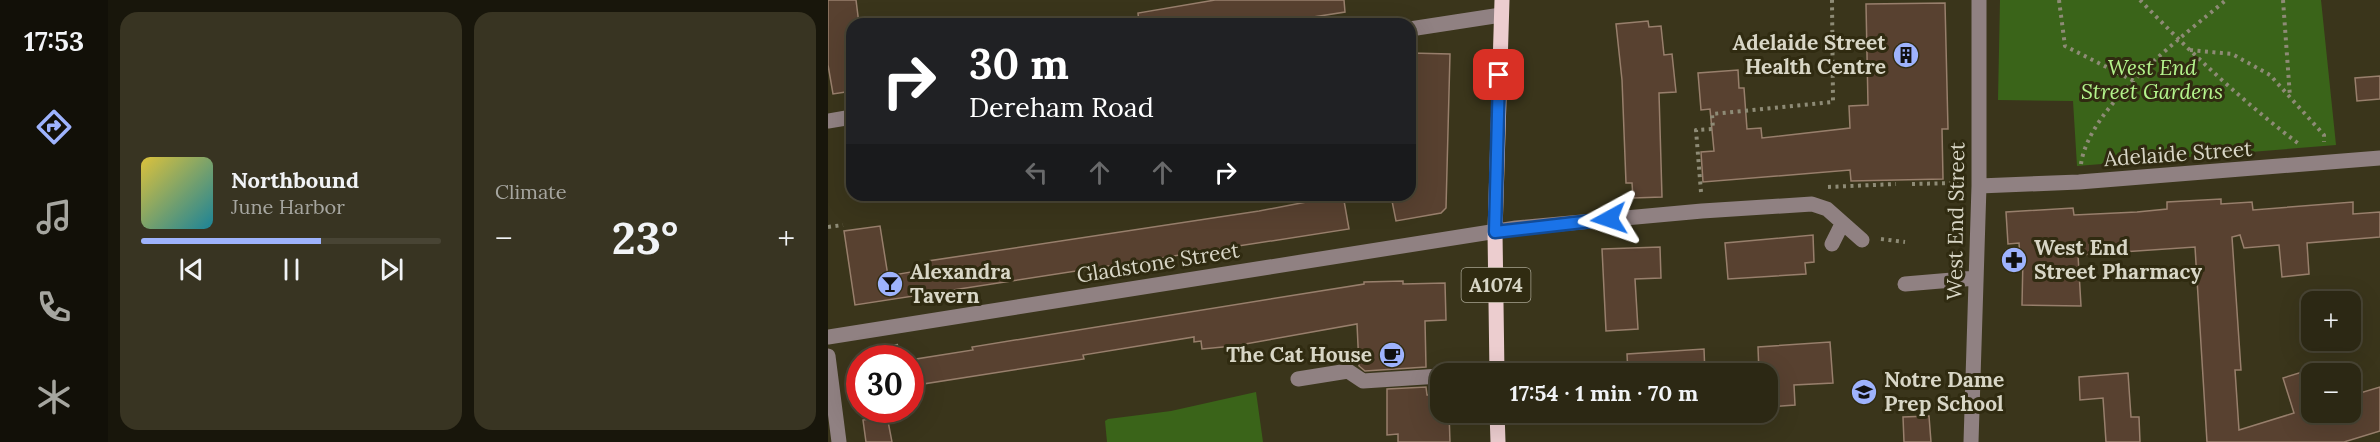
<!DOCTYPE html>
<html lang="en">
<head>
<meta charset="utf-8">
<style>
	:root { --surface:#2c2814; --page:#383422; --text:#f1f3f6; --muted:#a6a6a0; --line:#484434; --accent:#9eb3fd }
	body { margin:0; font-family:Lora,serif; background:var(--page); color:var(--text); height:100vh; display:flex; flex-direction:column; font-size:22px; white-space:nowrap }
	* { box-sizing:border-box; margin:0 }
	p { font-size:20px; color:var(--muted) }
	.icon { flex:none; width:33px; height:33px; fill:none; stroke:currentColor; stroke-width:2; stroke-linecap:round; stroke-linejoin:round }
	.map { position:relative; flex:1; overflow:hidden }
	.details { display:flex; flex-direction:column; gap:12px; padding:12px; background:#18160b; width:720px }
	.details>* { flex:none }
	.banner { position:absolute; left:18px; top:18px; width:570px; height:183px; border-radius:18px; box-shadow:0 6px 24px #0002,0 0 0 2px var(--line); background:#202124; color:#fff; overflow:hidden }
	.controls { position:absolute; left:1473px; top:291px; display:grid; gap:12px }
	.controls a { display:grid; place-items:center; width:60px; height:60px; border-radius:12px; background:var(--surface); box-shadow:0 6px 24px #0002,0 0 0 2px var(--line); font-size:30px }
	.speed { position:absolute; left:18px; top:345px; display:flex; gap:12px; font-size:30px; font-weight:700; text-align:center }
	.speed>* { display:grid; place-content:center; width:78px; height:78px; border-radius:50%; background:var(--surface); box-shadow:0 6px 24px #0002,0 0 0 2px var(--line); line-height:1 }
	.speed .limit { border:9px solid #d22; background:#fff; color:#111 }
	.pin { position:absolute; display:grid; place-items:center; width:51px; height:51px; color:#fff; margin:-26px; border-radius:12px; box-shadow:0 3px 9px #0006 }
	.me { position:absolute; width:66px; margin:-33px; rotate:265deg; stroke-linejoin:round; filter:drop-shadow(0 0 4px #0008) }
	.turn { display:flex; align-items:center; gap:21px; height:126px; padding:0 24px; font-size:27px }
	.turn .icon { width:78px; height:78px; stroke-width:2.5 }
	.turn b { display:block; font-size:42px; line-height:51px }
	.lanes { display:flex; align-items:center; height:57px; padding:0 24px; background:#0003; justify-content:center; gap:30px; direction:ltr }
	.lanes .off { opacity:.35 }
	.big { font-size:45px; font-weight:700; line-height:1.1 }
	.details .card { flex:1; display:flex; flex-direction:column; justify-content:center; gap:9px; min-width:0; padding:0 21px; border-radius:18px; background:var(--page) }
	.song { display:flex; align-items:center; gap:18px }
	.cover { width:72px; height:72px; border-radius:9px; background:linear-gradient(135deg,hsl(50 70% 55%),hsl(190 70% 35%)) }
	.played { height:6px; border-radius:3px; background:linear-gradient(90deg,var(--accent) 60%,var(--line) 60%) }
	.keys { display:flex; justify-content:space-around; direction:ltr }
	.heat { display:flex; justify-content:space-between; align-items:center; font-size:33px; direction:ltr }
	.details .tiles { flex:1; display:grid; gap:12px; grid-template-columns:repeat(2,1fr) }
	.trip { position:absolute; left:602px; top:363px; width:348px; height:60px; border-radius:18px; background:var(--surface); box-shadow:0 6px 24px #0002,0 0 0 2px var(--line); font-weight:700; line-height:60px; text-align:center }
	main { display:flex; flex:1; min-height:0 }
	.dock { display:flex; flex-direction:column; width:108px; justify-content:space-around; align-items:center; background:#121008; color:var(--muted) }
	.dock .icon { width:42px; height:42px }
	.dock .active { color:var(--accent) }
	.dock b { font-size:27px; color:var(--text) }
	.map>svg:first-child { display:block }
</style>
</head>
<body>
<main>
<nav class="dock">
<b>17:53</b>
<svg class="icon active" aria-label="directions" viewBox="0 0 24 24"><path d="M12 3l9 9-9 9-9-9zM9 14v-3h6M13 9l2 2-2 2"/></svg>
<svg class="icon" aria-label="music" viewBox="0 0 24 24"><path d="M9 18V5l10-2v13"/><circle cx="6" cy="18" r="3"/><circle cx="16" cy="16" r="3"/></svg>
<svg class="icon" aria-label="phone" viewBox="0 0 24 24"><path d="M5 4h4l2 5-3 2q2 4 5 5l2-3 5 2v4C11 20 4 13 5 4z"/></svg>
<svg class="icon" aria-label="climate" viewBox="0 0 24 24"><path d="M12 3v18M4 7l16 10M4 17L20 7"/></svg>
</nav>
<section class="details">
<div class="tiles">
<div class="card">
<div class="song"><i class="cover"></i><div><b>Northbound</b><p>June Harbor</p></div></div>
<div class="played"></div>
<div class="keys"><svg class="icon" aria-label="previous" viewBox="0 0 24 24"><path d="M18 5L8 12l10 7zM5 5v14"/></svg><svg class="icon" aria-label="pause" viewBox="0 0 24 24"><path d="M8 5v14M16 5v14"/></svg><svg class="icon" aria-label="next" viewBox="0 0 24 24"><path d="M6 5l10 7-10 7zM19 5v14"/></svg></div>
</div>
<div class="card"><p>Climate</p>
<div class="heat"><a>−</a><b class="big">23°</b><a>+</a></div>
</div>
</div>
</section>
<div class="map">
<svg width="1552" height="442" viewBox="0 0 1552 442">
	<rect width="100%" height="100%" fill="#3a351b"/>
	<path fill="#3a6419" d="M1172 0H1493L1508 145 1249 166 1245 101 1170 100Z
		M428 392 435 442H279L277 421 280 419 343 411Z"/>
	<path fill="#584130" stroke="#987f6c" stroke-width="1.5" d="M0 0H28L31 24H24V91L5 94 0 65Z
		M387 0H516L517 12 441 24H311L310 13Z
		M1117 3 1120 129H1114L1115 179 1023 181 1022 170 875 182 873 152 886 151 882 109 873 110 870 73 910 70 911 88H916L919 129 933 128 934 138 1022 128 1021 106 1040 105 1038 4Z
		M820 21 821 27 833 26 836 55 844 54 848 92 831 93 834 197 805 198 804 183H798L794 80 788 24Z
		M583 53 622 54 618 208 613 213 568 221 564 201 568 200 567 195H582Z
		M1552 76V99L1529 101 1527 78Z
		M515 195 521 229 27 305 16 231 52 226 60 276 101 269 100 261 431 211Z
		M1393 199V204L1424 202 1425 210 1525 202V214L1552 212V237L1479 243 1481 274 1454 277 1451 245 1416 248 1412 235 1404 237 1413 370H1407L1411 430 1466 413 1455 378 1484 369V412H1522V396L1552 387V431L1516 442H1379L1367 247 1250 255 1253 306 1194 305 1195 257H1192L1191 243 1180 244 1178 212 1245 208 1246 215 1309 212 1339 209V202Z
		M985 235 986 262 977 263 978 274 900 279 897 243Z
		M832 247 833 278 807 279 810 329 778 331 774 249Z
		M575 281V284L617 283 618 320 597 321 598 367 537 371 531 366 529 324 406 346 374 349 373 341 366 342V337L255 355 256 359 82 386V360L145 350 144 347 536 284V282Z
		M1002 342 1005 383 966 385 967 405 939 407V374H931L930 347Z
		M876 349 877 374H800L799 354Z
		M1300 373 1303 417H1311L1312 442H1278L1275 398 1252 400 1251 377Z
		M598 387 599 395H612V412H621L622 442H570V434L559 435V389Z
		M59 416 64 442H38L35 420Z
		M1101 416 1103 442H1076L1075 417Z"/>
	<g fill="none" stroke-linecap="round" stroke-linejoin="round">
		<path stroke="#8e8b76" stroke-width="4" stroke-dasharray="3 4.5" stroke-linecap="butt" d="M1231 0 1237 46 1306 81
			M1312 0C1362 52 1414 101 1471 144
			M1455 0 1462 97
			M1362 50 1404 54 1442 75 1496 135V142
			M1253 164C1261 106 1354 37 1398 0
			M1084 184 1131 183
			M1000 187 1068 184
			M873 192 868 130 885 129 884 114 1005 102 1004 0
			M0 227 15 225
			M1053 239 1077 242
			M68 344 70 358"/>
		<path stroke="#908182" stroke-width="15" d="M582 29 673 15
			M0 121 24 117
			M1151 186 1251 182 1552 158
			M1004 244 1014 224
			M1077 284 1148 278
			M0 337 688 228 874 211 984 204 999 209 1034 240
			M0 356 11 442
			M648 374 669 373
			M470 379 520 371 535 381 612 376
			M1143 442 1151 186V0"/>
		<path stroke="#eccdcf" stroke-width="15" d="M669 374 667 232 674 0
			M669 412 670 442"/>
	</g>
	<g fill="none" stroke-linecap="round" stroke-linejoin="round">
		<g stroke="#114b97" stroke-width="15">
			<path id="route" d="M671 75 667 232 781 219"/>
		</g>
		<use href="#route" stroke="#1a73e8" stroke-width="10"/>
	</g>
	<defs>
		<g id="building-disc" transform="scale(1.35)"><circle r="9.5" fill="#9eb3fd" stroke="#302b11"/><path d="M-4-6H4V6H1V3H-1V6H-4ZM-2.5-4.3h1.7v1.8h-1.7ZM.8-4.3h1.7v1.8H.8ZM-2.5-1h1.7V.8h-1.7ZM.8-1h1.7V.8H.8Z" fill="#111"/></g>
		<g id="pharmacy-disc" transform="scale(1.35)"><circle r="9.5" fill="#9eb3fd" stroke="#302b11"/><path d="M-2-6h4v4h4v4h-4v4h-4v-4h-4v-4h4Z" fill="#111"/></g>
		<g id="bar-disc" transform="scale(1.35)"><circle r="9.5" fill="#9eb3fd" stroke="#302b11"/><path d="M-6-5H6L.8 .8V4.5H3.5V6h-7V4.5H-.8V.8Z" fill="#111"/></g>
		<g id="cafe-disc" transform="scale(1.35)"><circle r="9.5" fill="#9eb3fd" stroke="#302b11"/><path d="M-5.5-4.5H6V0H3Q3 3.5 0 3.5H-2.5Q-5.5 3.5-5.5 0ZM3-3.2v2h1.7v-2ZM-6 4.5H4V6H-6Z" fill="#111"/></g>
		<g id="school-disc" transform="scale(1.35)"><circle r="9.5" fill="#9eb3fd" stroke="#302b11"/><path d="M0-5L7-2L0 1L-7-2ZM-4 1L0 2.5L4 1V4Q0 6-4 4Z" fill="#111"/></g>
	</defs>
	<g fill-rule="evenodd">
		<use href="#building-disc" x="1078" y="55"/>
		<use href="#pharmacy-disc" x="1186" y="260"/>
		<use href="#bar-disc" x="62" y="284"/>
		<use href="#cafe-disc" x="564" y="355"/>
		<use href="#school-disc" x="1036" y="392"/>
	</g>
	<g text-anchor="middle" stroke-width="6" stroke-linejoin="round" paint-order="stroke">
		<rect fill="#302b11" stroke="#a6a390" stroke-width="1.5" x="633.5" y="268" width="69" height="34" rx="4.5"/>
		<g font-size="20" font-weight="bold" fill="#d8d6c6">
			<text x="668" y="292">A1074</text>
		</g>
		<g font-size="21" font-weight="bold" fill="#d8d6c6" stroke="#302b11" text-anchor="start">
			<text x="1058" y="50" text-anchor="end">Adelaide Street<tspan x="1058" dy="24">Health Centre</tspan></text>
			<text x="1206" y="255">West End<tspan x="1206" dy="24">Street Pharmacy</tspan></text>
			<text x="82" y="279">Alexandra<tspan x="82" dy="24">Tavern</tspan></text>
			<text x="544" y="362" text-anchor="end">The Cat House</text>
			<text x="1056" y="387">Notre Dame<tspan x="1056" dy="24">Prep School</tspan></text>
		</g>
		<g font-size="21" font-style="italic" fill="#b4f48c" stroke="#302b11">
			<text x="1324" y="75">West End<tspan x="1324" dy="24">Street Gardens</tspan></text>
		</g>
		<g font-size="21" fill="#d8d6c6" stroke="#302b11">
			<text transform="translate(1350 154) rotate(-4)" y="7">Adelaide Street</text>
			<text transform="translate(1128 221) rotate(-89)" y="7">West End Street</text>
			<text transform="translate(330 263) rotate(-9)" y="7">Gladstone Street</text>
		</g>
	</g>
</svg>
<div class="controls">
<a>+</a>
<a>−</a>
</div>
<div class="speed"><div class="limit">30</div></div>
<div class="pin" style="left:671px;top:75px;background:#d93025"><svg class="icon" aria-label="arrive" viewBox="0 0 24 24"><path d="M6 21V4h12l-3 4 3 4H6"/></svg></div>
<svg class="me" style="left:781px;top:219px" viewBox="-20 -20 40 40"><path d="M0-17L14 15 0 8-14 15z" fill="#1a73e8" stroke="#fff" stroke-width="4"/></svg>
<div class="trip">17:54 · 1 min · 70 m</div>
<div class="banner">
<div class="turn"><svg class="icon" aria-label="right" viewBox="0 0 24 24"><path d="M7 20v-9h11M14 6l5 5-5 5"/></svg><div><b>30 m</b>Dereham Road</div></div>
<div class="lanes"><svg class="icon off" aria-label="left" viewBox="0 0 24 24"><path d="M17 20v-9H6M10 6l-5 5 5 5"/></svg><svg class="icon off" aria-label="ahead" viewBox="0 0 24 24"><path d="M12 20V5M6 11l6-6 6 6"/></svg><svg class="icon off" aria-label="ahead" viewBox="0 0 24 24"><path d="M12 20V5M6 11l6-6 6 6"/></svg><svg class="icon" aria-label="right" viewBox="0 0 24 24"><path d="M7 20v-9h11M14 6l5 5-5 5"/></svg></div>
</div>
</div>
</main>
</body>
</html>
